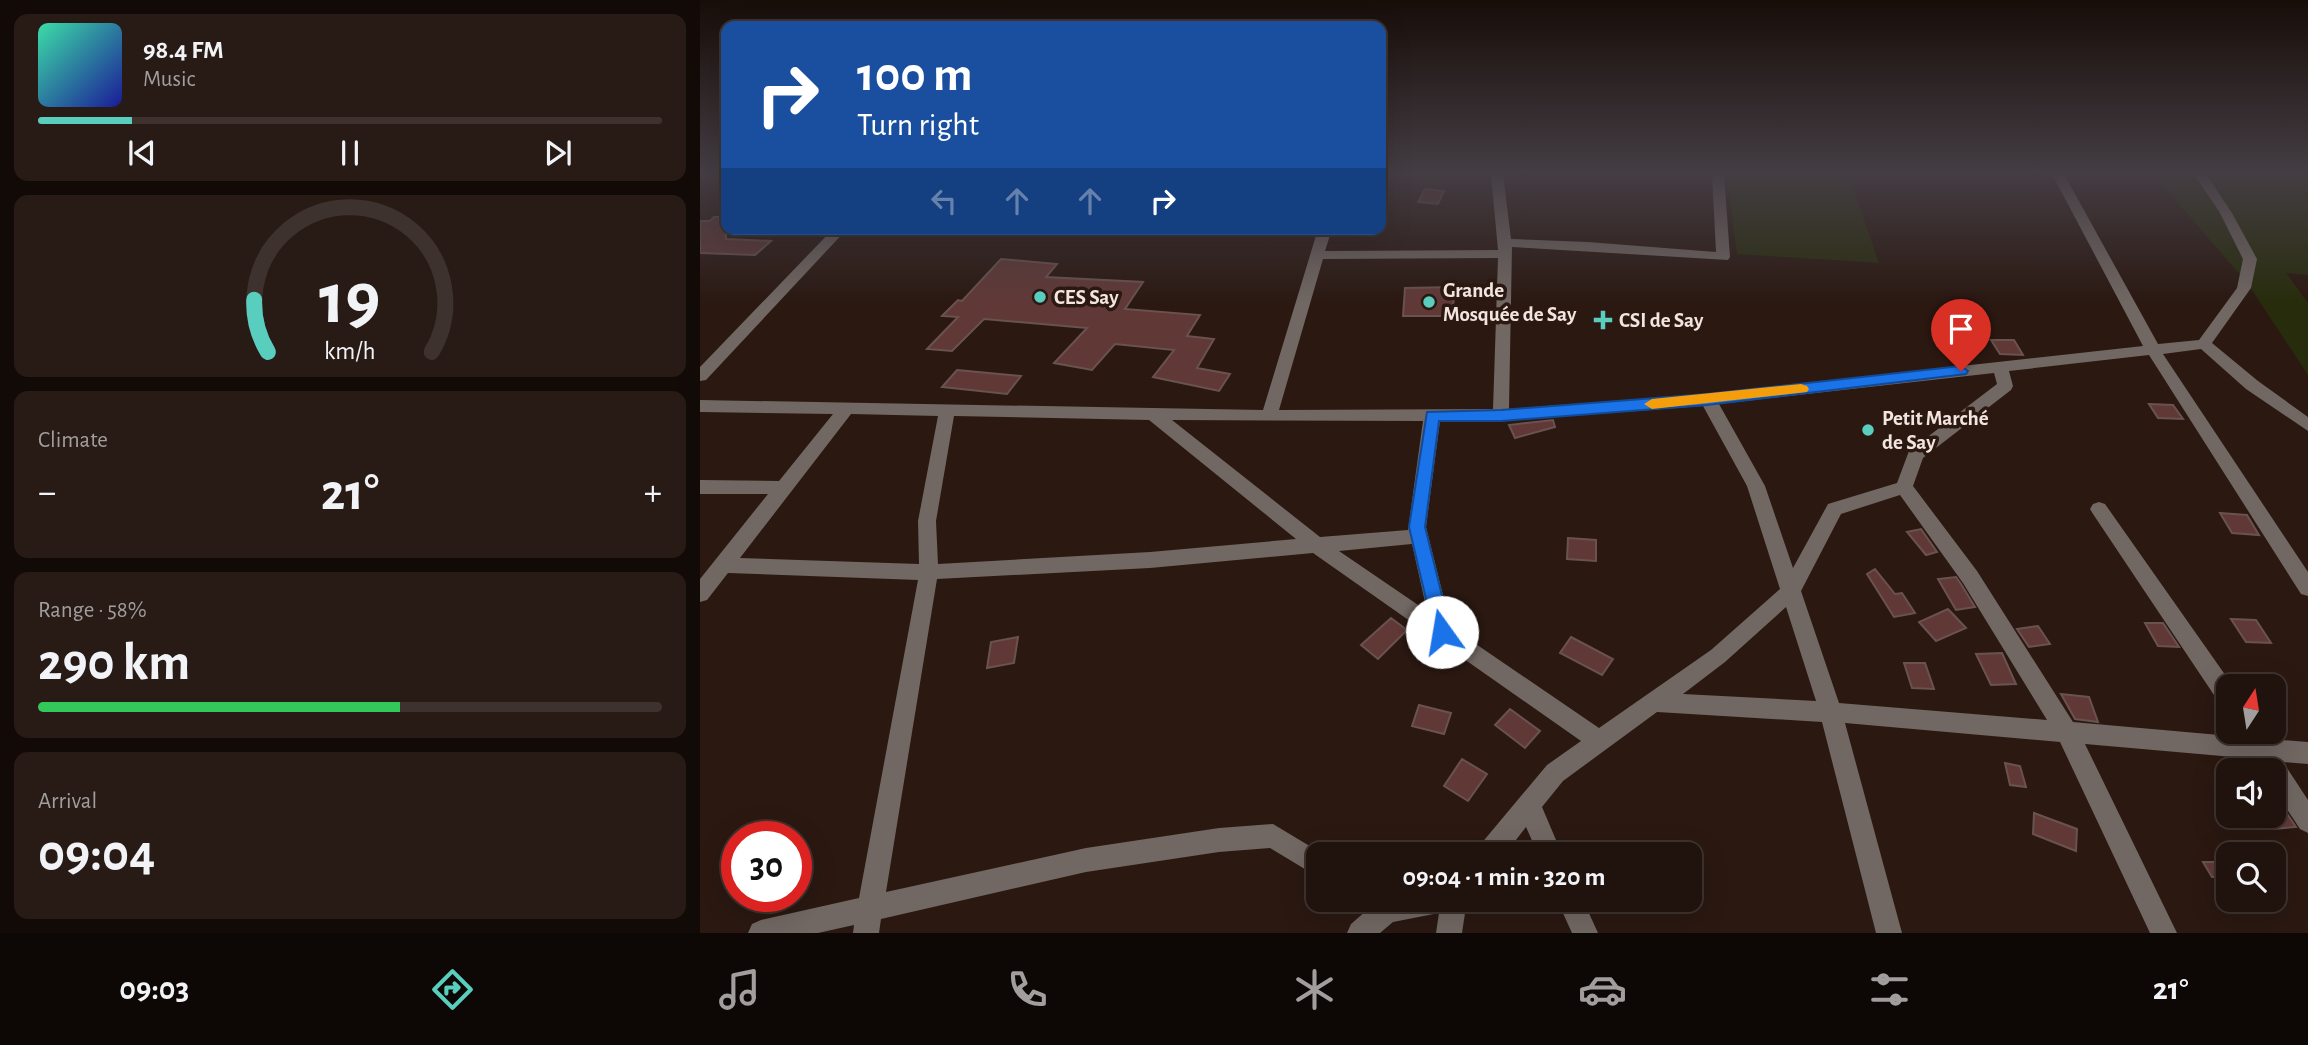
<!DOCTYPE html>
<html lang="en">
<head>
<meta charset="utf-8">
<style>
	:root { --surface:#20120d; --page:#281b16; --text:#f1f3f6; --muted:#a29e9d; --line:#3d322e; --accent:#59cebe }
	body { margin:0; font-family:"Alegreya Sans",sans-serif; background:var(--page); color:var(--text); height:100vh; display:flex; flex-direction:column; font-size:26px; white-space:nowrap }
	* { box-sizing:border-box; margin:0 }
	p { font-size:23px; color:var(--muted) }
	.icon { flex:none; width:38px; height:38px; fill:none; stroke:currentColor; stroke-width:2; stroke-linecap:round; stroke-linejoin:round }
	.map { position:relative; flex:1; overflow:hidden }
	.drawer { display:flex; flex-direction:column; gap:14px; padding:14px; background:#120a07; width:700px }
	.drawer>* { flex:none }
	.banner { position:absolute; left:21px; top:21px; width:665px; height:214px; border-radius:14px; box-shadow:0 7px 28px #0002,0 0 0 2px var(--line); background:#1a4fa0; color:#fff; overflow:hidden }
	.needle { width:46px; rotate:12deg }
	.fabs { position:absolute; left:1516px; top:674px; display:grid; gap:14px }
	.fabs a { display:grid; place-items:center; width:70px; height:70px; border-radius:14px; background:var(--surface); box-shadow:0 7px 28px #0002,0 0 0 2px var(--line); font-size:35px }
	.speed { position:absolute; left:21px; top:821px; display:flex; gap:14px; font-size:35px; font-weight:700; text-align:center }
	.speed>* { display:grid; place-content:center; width:91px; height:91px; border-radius:50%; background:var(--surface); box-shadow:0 7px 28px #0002,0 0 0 2px var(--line); line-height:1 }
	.speed .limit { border:10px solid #d22; background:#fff; color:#111 }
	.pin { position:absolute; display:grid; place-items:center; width:60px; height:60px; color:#fff; margin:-72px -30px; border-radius:50% 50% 50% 0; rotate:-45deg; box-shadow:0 0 7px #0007 }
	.pin .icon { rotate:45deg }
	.me { position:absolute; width:77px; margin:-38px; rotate:347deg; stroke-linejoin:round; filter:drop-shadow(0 0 5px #0008) }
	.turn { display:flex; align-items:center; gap:24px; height:147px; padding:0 21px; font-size:32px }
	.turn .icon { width:91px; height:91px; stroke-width:2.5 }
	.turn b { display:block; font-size:49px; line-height:60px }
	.lanes { display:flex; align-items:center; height:66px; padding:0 21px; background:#0003; justify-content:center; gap:35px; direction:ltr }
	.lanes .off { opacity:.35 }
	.big { font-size:52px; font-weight:600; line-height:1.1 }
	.drawer .card { flex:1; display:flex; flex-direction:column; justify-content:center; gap:10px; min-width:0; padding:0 24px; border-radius:14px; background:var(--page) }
	.drawer .dial { align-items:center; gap:0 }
	.dial svg { height:182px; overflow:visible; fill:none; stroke:var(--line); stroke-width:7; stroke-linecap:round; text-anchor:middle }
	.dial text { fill:var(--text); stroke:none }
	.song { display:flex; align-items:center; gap:21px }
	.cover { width:84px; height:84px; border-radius:10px; background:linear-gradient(135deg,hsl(160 70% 55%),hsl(240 70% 35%)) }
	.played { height:7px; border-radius:4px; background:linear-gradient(90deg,var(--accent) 15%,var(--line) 15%) }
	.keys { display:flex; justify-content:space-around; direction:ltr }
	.heat { display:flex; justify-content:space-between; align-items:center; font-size:38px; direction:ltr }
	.charge { height:10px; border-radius:5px; background:linear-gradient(90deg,#34c759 58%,var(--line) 0) }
	.trip { position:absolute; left:606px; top:842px; width:396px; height:70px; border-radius:14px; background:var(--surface); box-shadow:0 7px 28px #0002,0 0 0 2px var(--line); font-weight:600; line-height:70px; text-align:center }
	.dock { display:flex; height:112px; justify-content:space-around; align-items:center; background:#0d0705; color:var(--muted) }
	.dock .icon { width:49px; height:49px }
	.dock .current { color:var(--accent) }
	.dock b { font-size:32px; color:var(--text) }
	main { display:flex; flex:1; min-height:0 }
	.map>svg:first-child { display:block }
</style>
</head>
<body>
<main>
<section class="drawer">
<div class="card">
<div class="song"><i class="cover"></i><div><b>98.4 FM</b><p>Music</p></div></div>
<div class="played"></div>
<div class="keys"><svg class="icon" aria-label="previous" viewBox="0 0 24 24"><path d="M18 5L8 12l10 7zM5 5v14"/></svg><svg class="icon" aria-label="pause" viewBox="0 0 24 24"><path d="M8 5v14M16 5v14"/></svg><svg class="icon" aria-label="next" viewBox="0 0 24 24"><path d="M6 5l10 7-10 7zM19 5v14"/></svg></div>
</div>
<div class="card dial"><svg viewBox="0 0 100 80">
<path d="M14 69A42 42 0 1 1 86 69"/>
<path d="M14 69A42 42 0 0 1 8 46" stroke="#59cebe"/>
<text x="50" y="56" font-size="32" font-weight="700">19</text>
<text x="50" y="72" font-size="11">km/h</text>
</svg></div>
<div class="card"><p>Climate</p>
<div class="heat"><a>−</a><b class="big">21°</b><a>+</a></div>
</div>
<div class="card"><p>Range · 58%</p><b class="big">290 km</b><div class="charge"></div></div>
<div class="card"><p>Arrival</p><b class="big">09:04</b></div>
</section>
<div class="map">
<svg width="1608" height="933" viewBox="0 0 1608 933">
	<rect width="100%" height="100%" fill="#2a1811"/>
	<path fill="#272c0c" d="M1027 174H1148L1179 263 1037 254Z
		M1453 174H1608V275L1586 273 1608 303V375L1548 284Z"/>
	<path fill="#603937" stroke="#695250" stroke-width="2" d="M725 189 744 191 738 204 718 202Z
		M14 217H26V239L71 241 55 255 0 253V221H10Z
		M301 259 357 264 346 277 443 282 425 309 500 315 487 336 514 339 497 368 530 374 519 391 453 377 474 350 415 344 392 370 354 363 387 328 284 319 252 351 227 349 258 317 242 316 258 300 262 301Z
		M754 287 753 316H703L705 288Z
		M1291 340H1314L1323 355 1300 354Z
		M257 370 321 376 307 394 242 387Z
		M1449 404 1473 405 1483 419 1458 418Z
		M853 420 855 427 815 438 809 425Z
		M1520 513 1547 515 1559 535 1532 533Z
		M1221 529 1237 552 1226 555 1207 532Z
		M868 538 896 540V561L867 559Z
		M1175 569 1195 594 1202 593 1215 613 1194 617 1167 574Z
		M1256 577 1261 584 1275 607 1256 610 1238 579Z
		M1248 609 1266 628 1236 641 1219 622Z
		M691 618 707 630 678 659 661 645Z
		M1531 619 1556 620 1571 643 1546 642Z
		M1445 623H1463L1479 647 1458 646Z
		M1338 626 1350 644 1329 647 1317 629Z
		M318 637 314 663 287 668 291 642Z
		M871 637 913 659 902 675 860 653Z
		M1302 653 1316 684 1291 685 1276 654Z
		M1204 663H1225L1234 689 1212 688Z
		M1361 694 1389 697 1398 722 1375 719Z
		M719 705 751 713 744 734 712 726Z
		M810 709 840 731 825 748 795 725Z
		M762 759 787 774 768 801 744 786Z
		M1305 763 1320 766 1326 787 1310 785Z
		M1573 793 1596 827 1573 829 1565 816H1573Z
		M1334 813 1377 829 1376 851 1333 834Z
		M1503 862H1528V877H1512Z"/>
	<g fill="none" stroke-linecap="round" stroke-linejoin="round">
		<path fill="#716763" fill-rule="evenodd" d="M791 174H803L811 239 888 242 1016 252 1012 174H1024L1030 257 1028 260 812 247 809 409 1008 394 1443 346 1352 174H1364L1458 344 1499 340 1537 288 1543 259 1520 213 1494 174H1506L1532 213 1557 259 1551 288 1512 343 1558 381 1608 417V431L1546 389 1501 349 1463 354 1608 572V596L1601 594 1449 355 1309 371 1313 386 1311 390 1223 458 1213 486 1277 571 1373 722 1542 737 1540 732H1563L1568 739 1608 742V764L1583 762 1608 800V833L1600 829 1573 788V770H1562L1556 759 1385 744 1477 933H1450L1360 742 1145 723 1202 933H1176L1122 722 957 712 863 781 842 807 862 854H838L826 827 805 854H777L780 845 847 765 881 741 613 553 450 568 237 579 186 892 386 848 519 828 573 824 623 854H618V877L570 848 519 852 386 872 181 919 179 933H153L154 925 118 933H48L52 924 61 920 159 898 218 580 28 573 7 600 0 602V579L68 494H0V480L79 481 133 414 0 412V400L563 410 618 229H632L625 251 798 250ZM798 258 793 409 579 410 623 259ZM1294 373 1297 384 1209 451 1197 483 1128 504 1093 568 1065 486 1019 404ZM1003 406 1047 486 1080 589 1011 650 899 728 751 627 726 527 740 421H801ZM151 414 238 416 218 521 219 564 40 558ZM254 416 449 420 596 539 450 552 238 564 236 521ZM472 420 723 421 708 530 620 537ZM1200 495 1263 583 1347 720 1139 703 1101 591 1141 514ZM712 544 727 611 639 551ZM1086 607 1116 701 983 694 1025 662Z
			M133 229H147L6 380 0 381V367Z
			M1399 502 1405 504 1533 686H1528V707L1520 704 1393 514 1390 509 1393 504Z
			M658 900H767L762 933H736L739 913 693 922 680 933H647L651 924 666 911Z
			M857 900H883L898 933H872Z"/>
	</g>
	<linearGradient id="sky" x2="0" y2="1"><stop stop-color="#170d09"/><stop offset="0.57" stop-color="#443d43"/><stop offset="1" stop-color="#443d43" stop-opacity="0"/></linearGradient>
	<rect width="1608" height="304" fill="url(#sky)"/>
	<path fill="#1a73e8" stroke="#114b97" stroke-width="2" d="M1261 366 1268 371 1266 374 1007 405 801 421H739L725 527 751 632 748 637 742 640 735 637 709 527 727 412 801 410 1007 394Z"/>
	<path fill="#f59e0b" d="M1101 384 1107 386 1109 389 1107 392 952 409 944 404 952 399Z"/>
	<g fill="#59cebe" stroke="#2a1811" stroke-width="2.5">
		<circle cx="340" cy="297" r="7"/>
		<circle cx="729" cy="302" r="7"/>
		<path d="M899.5 309.5h7v7h7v7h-7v7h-7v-7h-7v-7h7z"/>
		<circle cx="1168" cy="430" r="7"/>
	</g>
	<g text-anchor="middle" stroke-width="7" stroke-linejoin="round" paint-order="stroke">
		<g font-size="21" font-weight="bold" fill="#f2e5e0" stroke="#2a1811" text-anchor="start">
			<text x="743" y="297">Grande<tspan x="743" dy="24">Mosquée de Say</tspan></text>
			<text x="354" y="304">CES Say</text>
			<text x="919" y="327">CSI de Say</text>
			<text x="1182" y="425">Petit Marché<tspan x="1182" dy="24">de Say</tspan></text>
		</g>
	</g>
</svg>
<div class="fabs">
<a><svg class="needle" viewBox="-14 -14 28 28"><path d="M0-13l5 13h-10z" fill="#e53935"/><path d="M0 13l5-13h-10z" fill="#a29e9d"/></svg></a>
<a><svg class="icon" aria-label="sound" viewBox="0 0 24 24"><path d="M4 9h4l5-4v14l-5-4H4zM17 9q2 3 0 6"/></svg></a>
<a><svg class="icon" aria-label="search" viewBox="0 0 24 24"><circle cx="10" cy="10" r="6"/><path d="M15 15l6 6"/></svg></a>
</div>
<div class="speed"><div class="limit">30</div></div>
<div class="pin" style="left:1261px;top:371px;background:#d93025"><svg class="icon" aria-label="arrive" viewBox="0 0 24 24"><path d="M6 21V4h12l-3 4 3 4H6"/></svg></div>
<svg class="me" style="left:742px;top:632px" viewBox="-20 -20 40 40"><circle r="19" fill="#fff"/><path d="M0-13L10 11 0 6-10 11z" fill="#1a73e8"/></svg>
<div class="trip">09:04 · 1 min · 320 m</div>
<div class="banner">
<div class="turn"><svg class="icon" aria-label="right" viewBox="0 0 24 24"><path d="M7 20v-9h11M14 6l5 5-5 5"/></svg><div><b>100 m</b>Turn right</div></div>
<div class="lanes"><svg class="icon off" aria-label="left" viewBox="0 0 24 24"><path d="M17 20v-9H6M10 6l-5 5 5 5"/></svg><svg class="icon off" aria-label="ahead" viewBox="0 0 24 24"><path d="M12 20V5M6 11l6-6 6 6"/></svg><svg class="icon off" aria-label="ahead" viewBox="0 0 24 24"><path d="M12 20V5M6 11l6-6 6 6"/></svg><svg class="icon" aria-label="right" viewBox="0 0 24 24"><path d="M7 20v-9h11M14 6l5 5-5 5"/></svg></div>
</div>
</div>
</main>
<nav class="dock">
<b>09:03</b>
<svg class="icon current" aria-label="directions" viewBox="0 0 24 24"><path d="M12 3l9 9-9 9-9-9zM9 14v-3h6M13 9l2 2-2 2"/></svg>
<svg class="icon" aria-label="music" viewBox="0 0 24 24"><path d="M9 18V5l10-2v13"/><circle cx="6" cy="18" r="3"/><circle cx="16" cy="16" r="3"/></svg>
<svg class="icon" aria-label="phone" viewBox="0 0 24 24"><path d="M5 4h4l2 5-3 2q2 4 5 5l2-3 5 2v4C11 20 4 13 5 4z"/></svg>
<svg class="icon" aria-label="climate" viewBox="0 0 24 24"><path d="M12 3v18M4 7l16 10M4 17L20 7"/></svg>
<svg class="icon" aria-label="car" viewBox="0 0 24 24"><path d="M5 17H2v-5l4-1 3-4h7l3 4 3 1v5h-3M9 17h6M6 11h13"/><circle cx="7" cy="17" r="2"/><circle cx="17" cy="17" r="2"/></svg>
<svg class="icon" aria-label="filters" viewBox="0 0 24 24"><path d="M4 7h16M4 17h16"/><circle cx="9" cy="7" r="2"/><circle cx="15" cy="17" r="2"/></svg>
<b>21°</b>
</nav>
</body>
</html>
